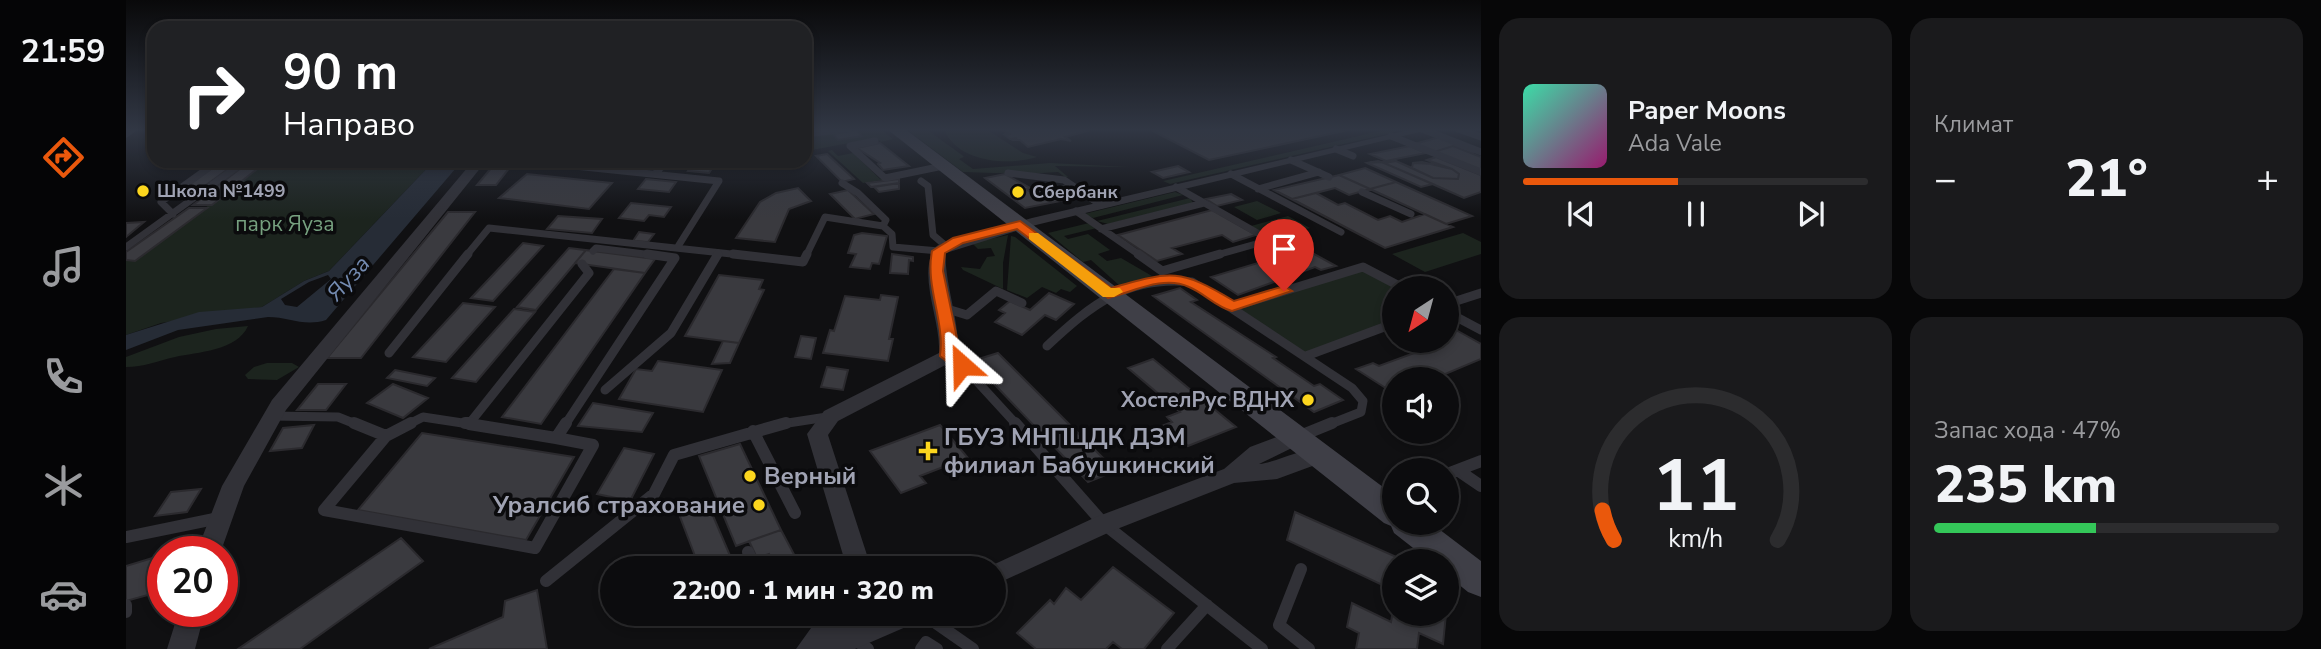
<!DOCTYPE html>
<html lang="ru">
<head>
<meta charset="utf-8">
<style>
	:root { --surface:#0c0c0e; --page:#1a1a1c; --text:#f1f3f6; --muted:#9a9b9e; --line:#2c2c2e; --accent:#ea580c }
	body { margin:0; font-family:"Nunito Sans",sans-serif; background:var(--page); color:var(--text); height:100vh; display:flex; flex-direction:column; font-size:26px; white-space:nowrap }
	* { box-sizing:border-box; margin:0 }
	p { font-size:23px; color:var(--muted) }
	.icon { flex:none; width:38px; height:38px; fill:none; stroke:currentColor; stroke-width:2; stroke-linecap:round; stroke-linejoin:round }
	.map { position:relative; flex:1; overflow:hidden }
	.details { display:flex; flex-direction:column; gap:18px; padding:18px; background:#070708; width:840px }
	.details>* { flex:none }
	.top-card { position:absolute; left:21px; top:21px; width:665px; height:147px; border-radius:21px; box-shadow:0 4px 10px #0003,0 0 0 2px var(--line); background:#202124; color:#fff; overflow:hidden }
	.needle { width:46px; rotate:216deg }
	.controls { position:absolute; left:1256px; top:276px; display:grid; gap:14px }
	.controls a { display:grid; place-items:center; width:77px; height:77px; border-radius:50%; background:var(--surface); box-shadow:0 4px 10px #0003,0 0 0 2px var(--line); font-size:35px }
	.speed { position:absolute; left:21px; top:536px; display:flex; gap:14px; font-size:35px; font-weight:700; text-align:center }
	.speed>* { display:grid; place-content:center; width:91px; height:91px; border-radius:50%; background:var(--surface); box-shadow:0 4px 10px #0003,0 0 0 2px var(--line); line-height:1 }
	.speed .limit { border:10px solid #d22; background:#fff; color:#111 }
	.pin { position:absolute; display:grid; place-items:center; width:60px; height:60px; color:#fff; margin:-72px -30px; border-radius:50% 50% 50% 0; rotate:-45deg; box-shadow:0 0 7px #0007 }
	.pin .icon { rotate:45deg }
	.me { position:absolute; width:77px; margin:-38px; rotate:335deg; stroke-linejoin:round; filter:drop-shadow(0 0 5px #0008) }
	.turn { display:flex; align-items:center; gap:24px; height:147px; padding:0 21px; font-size:32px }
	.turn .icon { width:91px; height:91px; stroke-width:2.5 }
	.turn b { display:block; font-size:49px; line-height:60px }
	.big { font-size:52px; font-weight:800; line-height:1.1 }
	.details .tile { flex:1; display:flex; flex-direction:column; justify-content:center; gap:10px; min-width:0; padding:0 24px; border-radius:21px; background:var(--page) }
	.details .dial { align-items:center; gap:0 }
	.dial svg { height:182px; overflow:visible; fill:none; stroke:var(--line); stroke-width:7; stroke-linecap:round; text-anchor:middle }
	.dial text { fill:var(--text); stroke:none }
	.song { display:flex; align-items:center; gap:21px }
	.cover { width:84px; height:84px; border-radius:10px; background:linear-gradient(135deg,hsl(160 70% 55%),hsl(320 70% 35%)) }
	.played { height:7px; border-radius:4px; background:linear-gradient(90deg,var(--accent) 45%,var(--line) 45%) }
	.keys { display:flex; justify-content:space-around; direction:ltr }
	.heat { display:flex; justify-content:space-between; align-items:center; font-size:38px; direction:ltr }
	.charge { height:10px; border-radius:5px; background:linear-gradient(90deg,#34c759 47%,var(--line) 0) }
	.details .tiles { flex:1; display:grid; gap:18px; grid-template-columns:repeat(2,1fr) }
	.trip { position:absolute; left:474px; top:556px; width:406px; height:70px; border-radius:35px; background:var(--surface); box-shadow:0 4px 10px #0003,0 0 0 2px var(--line); font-weight:800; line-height:70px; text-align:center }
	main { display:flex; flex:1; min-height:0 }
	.menu { display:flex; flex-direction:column; width:126px; justify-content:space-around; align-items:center; background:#050506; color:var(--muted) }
	.menu .icon { width:49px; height:49px }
	.menu .current { color:var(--accent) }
	.menu b { font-size:32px; color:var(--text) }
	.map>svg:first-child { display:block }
</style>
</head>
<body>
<main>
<nav class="menu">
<b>21:59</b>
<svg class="icon current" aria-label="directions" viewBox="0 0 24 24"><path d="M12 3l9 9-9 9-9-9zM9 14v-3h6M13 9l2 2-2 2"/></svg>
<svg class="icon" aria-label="music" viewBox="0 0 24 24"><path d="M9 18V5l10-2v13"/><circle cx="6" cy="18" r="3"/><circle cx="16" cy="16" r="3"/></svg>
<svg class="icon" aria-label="phone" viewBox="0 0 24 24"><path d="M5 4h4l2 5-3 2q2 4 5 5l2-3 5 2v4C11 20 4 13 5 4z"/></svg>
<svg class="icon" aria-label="climate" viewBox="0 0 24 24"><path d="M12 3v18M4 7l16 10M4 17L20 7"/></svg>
<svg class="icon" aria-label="car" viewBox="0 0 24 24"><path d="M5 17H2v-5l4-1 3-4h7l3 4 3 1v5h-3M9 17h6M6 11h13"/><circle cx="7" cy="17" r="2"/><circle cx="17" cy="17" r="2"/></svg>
</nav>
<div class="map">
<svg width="1355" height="649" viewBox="0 0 1355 649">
	<rect width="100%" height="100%" fill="#101012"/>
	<path fill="#1c241e" d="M731 129H754L767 139 755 142 750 138 686 150 679 137Z
		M780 129H800L836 155 838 157 833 159 847 169 924 163 1003 167 929 166 942 177H939L932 172 900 174 837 172Z
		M818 129H860L897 153 911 157C883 166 831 163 818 129Z
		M1263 129H1282L1044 184 1037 181Z
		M706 150 712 156 727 153 754 179 799 173 737 183 702 151Z
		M141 161H308L203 271 178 281 136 307 35 323 0 335V260L9 261Z
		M1049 192 1057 195 967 218 958 214Z
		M1064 198 1067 203 982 224 971 221Z
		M1131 201 1155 213 1131 220 1108 207Z
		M1162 216 1184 228 1148 238 1125 226Z
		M963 223 971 228 938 236 942 239 962 234 984 250 972 254 981 261 995 258 1026 276 994 286 965 260 957 262 922 233Z
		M1337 233 1355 242V254L1299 272 1266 254Z
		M882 235 877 263V289L837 270 835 267 854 269 861 257 869 256 865 248 852 249 846 243Z
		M885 236 889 237 951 286 944 292 935 289 930 293 916 287 901 298 881 290Z
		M1237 267 1278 289H1269V323L1180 356 1106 307Z
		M122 326C111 351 71 352 49 357 31 361 18 367 0 367V357L53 337 90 329Z
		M141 363H166L173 367 151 380 122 379 119 375 128 367Z"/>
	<path fill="#262c36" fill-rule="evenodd" d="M308 161H336L200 320C178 327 163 317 142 317L52 330 0 350V335L3 334 73 312 136 307 178 281 203 271ZM202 275 205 279 171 307 159 305 155 299 183 282Z"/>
	<path fill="#3a3a3f" stroke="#2b2a2e" stroke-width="2" d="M870 129H963L965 130 939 137 945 141 935 139 902 147 894 140H888L891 138 884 139 879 135 885 134H879L882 132 879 131Z
		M1023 129H1227L1083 160Z
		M730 130 736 136 712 140 707 134Z
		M1314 137 1352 151 1345 153 1327 146 1308 152 1288 144Z
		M754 143 783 166 757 170 752 164 754 163 731 148Z
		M1284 146 1300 153 1260 161 1244 154Z
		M1327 146 1355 157V170L1308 152Z
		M701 154 728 179 716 182 690 156Z
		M1310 157 1355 175V192L1338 198 1258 163 1270 161 1307 178 1332 179 1333 174 1326 169 1301 160Z
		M1310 157 1355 175V192L1338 198 1307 184 1295 187 1241 163 1270 161 1286 168 1287 163 1310 164 1301 160Z
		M96 161H113L61 199H43Z
		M124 161H141L86 205H67Z
		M570 161H591L583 173 562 171Z
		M1252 161 1258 163 1307 184 1295 187 1241 163Z
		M1296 162 1326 169 1333 174 1332 179 1307 178 1286 168 1287 163Z
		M1052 166 1063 172 1037 178 1026 172Z
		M366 167H384L370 185H351Z
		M1239 168 1270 182 1346 216 1320 224 1213 175Z
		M1239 168 1270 182 1244 189 1213 175Z
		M401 174 486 183 463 209 373 198Z
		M879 174 904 188 900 189 906 193 939 186 955 197 899 208 859 178Z
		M1213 175 1244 189 1223 195 1209 188 1190 193 1212 205 1219 203 1252 220 1264 216 1276 222 1299 214 1327 227 1259 248 1148 190Z
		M1213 175 1244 189 1223 195 1209 188 1166 199 1148 190Z
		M520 179 550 182 543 192 512 189Z
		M773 179V183L745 187 741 183Z
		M1270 182 1346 216 1320 224 1244 189Z
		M773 183V189L753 192 748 187Z
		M672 188 685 201 663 209 649 242 610 238 634 202 650 193Z
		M722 190 748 214 729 219 704 194Z
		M1190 193 1212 205 1219 203 1252 220 1264 216 1276 222 1299 214 1327 227 1259 248 1166 199Z
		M1105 194 1116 200 1091 206 1080 199Z
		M505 203 545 207 538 217 523 215 518 221 493 218Z
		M63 208H81L9 261 0 260V252Z
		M1086 210 1130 235 1107 242 1096 235 1046 248 1056 254 1031 261 992 235Z
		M322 212H349L235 358H201Z
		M432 216 476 219 466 233 421 229Z
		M18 222 0 237V223Z
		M513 232 528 234 522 242 507 241Z
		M736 233 761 236 753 264 746 263 744 269 724 267 730 254 722 253 728 235Z
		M397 243 417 246 367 301 345 298Z
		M443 248 460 250 410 310 391 307Z
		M443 248 529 259 519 273 449 263 410 310 391 307Z
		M1179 249 1210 266 1195 270 1189 267 1112 295 1085 277Z
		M460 250 529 259 519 273 449 263Z
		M766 254 787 257V261L783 260 782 274 764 273Z
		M488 269 519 273 415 424 376 417Z
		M593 275 637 280 633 289 638 290 613 343 559 336Z
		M1054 288 1071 300 1065 302 1150 357 1147 358 1188 386 1194 384 1217 400 1188 412 1027 296Z
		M923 293 948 304 930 320 919 315 896 335 869 322 879 313 873 310 884 301 904 310Z
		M755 295 772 297 763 339H767L762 361 697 353 704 330 708 331 719 296 754 300Z
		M337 303 369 307 320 362 287 357Z
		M388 309 409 312 350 382 326 378Z
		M1330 330 1355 344V359L1305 380H1269V394L1230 369 1247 363 1253 366 1321 341V334Z
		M675 336 690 338 685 359 669 357Z
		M597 341 613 343 604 363 586 364Z
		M872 353 990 471 962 482 846 361Z
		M1027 359 1110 427 1062 446 1038 425 1046 422 1041 417 1054 412 1002 368Z
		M532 361 596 370 577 412 493 399 510 369 526 371Z
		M701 367 722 370 717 390 695 387Z
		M269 370 309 378 301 386 261 378Z
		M192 384H220L200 410H171Z
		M267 384 302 398 277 418 241 403Z
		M467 403 527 413 516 432 452 426Z
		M188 425 176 448 144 451 157 428Z
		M814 425 848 465 831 472 825 464 794 476 800 483 775 493 744 451Z
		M296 433 448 457 400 540 232 510Z
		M614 444 655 530 610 546 573 456Z
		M498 448 528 454 504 501 471 494Z
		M75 489 61 512 29 516 45 492Z
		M582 504 605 558 574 569 553 514Z
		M1169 512 1275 559 1269 562V591L1161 540Z
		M655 530 672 562 651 569 643 554 631 558 623 541Z
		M275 538 297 561 174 649H112Z
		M33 556 22 595 0 601V566Z
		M605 558 610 569H576Z
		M987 567 1048 613 1018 649H996L987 642 980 649H910L891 633 924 600 928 604 940 588 955 600Z
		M411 590 421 649H303L377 617 379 601Z
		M1269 598V614H1320L1317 644 1293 633 1291 649H1230L1233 633 1221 627 1226 603 1265 622Z"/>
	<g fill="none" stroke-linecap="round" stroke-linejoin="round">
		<path stroke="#313137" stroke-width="7" d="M1296 129 1355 152
			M1332 129 1355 137
			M0 134 7 129
			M679 134 722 129
			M1265 136 1355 172
			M749 141 724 146 759 178 817 166
			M1210 149 1227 156
			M1165 160 1203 177
			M400 161 593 181 551 248
			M882 173 938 180 975 205
			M529 174 541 161
			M1105 174 1215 232
			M795 181 802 186 807 235 820 246
			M716 183 732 193 760 220 757 226
			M1050 187 1144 240 1087 256
			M1132 189 1193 172
			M1236 192 1285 214
			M950 211 1015 256
			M47 214 35 202 92 161
			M975 229 1078 203
			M0 247 119 161
			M467 251 470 248 535 256
			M340 256 363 228 624 256
			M591 256 593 253
			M680 256 699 217 757 226 766 234 767 247 813 251"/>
		<path stroke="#313137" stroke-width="9" d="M607 254 677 262 681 254
			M1012 254 1036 271 1094 254
			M1321 304 1355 293
			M1106 307 1237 267 1279 289
			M818 308 841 315 870 291 896 303
			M1321 312 1355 330
			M921 346C966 304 1002 275 1066 282L1226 388 1237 401 1235 412 1202 425
			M263 353 342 254
			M822 356 836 365 891 425
			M1180 356 1269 323
			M479 390 545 333 592 254
			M145 416 212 417 232 425
			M343 424 350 425
			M281 425 297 417 343 424 463 273 456 264
			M439 425 549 258 521 254
			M649 425 701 417"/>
		<path stroke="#313137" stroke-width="12" d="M228 423 260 436 285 423
			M339 423H344
			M889 423 978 524 1136 649
			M343 424 430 438
			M627 431 669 513
			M260 436 198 510 409 548 467 445 430 438 440 423
			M1174 436 1206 423
			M1333 471 1355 486
			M1321 474 1355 461
			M1251 495 1269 487
			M0 537 93 518
			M622 552 630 569
			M1175 569 1153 625 1183 649
			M420 581 528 494 548 455 660 423
			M0 605V612
			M797 614 847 649
			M728 639 742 649
			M795 649 800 642 811 649
			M1041 649 1081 605"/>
		<path fill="#313137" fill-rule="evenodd" d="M1287 129H1306L910 225 820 253C817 282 840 340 829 360L712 421 702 435 741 555 740 569H716L717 555 681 434 698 411 813 353C815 320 792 278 808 248L815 243 906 218Z
			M347 161H360L160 410 118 486 95 551H71L96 486 146 400Z
			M1169 430 1176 433 1179 438 1176 443 1133 464C1153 462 1183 444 1200 449L1203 455 1200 461 1151 479 1108 483 986 531 868 585V569H858L970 517 1098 469 1124 447Z
			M53 611H79L69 649H41Z
			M695 614H725L717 628 750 614H793L789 623 729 649H670Z"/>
		<path fill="#3f3f47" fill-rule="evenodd" d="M761 129H779L1269 496V523H1305L1355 561V597L1342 592 1321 575V562H1305L1268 533 1265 526 1258 523Z"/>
	</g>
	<linearGradient id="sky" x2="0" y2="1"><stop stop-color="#09090a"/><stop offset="0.59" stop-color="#313744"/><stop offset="1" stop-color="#313744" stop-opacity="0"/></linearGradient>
	<rect width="1355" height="219" fill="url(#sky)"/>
	<path fill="#ea580c" stroke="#983908" stroke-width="2" d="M894 221 985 288C1045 271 1053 268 1108 301L1158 286 1166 291 1106 311C1090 307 1078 293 1063 287 1037 275 1007 292 982 298L891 229 837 243 819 253 817 271 832 343 831 354 844 365 842 369H830L814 356C819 321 799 287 806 251L827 238Z"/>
	<path fill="#f59e0b" d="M903 233H912L985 288H994L997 292 988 297H977L903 239Z"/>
	<g fill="#fcd61e" stroke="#0b0b0d" stroke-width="2.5">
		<circle cx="17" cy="191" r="7"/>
		<circle cx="892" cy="192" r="7"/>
		<circle cx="1182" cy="400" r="7"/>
		<path d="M798.5 440.5h7v7h7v7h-7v7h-7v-7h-7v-7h7z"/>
		<circle cx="624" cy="476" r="7"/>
		<circle cx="633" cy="505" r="7"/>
	</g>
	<g text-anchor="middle" stroke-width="7" stroke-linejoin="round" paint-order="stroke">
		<g font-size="18" font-weight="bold" fill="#a0a3b3" stroke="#0b0b0d" text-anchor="start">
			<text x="31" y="197">Школа №1499</text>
			<text x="906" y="198">Сбербанк</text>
		</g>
		<g font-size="21" fill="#76a07f" stroke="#0b0b0d">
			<text x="159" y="231">парк Яуза</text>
		</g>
		<g font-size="21" font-weight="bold" fill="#a0a3b3" stroke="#0b0b0d" text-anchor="end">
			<text x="1168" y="407">ХостелРус ВДНХ</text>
		</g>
		<g font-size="23" font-style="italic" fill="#748bb1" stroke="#0b0b0d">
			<text transform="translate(222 278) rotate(-48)" y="8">Яуза</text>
		</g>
		<g font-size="24" font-weight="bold" fill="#a0a3b3" stroke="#0b0b0d" text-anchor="start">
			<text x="818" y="445">ГБУЗ МНПЦДК ДЗМ<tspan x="818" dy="28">филиал Бабушкинский</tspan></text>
			<text x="638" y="484">Верный</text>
			<text x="619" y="513" text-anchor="end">Уралсиб страхование</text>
		</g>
	</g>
</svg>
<div class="controls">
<a><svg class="needle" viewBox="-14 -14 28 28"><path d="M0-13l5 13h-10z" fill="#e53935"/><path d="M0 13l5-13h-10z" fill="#9a9b9e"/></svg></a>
<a><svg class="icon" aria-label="sound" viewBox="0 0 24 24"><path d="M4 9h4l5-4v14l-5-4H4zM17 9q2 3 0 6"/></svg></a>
<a><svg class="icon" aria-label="search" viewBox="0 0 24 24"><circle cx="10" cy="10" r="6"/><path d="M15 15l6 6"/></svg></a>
<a><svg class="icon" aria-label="layers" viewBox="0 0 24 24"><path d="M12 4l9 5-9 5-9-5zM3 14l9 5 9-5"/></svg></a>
</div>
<div class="speed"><div class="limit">20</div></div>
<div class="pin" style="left:1158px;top:291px;background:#d93025"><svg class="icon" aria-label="arrive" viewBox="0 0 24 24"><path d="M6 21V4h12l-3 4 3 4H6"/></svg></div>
<svg class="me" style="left:836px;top:365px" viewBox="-20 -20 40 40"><path d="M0-17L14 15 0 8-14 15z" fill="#ea580c" stroke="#fff" stroke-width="4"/></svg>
<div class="trip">22:00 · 1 мин · 320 m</div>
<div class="top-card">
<div class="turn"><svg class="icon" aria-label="right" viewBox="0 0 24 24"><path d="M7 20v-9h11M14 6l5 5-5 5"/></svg><div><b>90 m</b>Направо</div></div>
</div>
</div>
<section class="details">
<div class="tiles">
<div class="tile">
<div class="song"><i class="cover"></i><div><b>Paper Moons</b><p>Ada Vale</p></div></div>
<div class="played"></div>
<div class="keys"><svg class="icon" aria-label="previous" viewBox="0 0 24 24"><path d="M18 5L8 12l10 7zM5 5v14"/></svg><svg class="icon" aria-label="pause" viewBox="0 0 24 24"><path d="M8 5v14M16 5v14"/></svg><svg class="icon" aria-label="next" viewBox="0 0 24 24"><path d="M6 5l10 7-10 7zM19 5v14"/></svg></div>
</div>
<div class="tile"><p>Климат</p>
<div class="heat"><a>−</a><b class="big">21°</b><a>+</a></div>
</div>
<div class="tile dial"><svg viewBox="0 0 100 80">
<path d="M14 69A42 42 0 1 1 86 69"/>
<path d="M14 69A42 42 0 0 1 9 56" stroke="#ea580c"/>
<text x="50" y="56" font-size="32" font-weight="700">11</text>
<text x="50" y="72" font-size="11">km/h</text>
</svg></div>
<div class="tile"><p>Запас хода · 47%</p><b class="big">235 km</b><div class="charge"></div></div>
</div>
</section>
</main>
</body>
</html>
